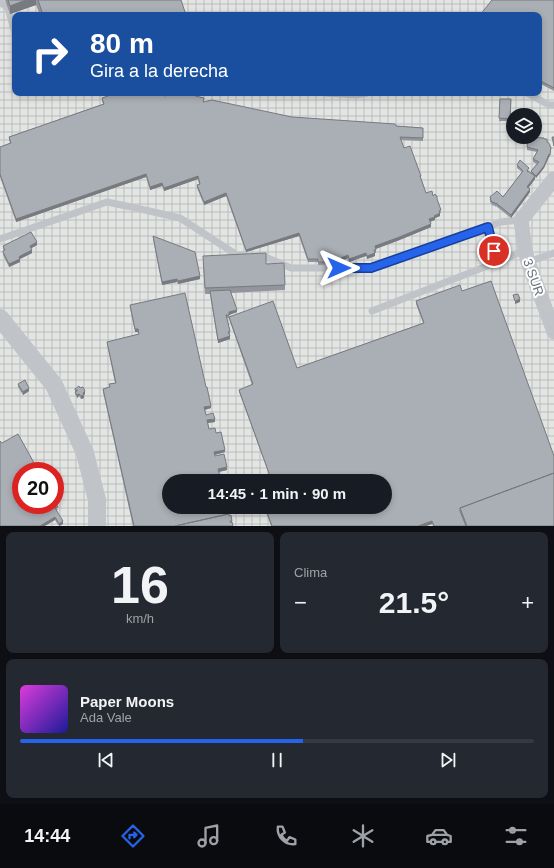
<!DOCTYPE html>
<html lang="es">
<head>
<meta charset="utf-8">
<style>
	:root { --surface:#171b24; --page:#242831; --text:#f1f3f6; --muted:#9ea1a6; --line:#363941; --accent:#2563eb }
	body { margin:0; font-family:Helvetica,sans-serif; background:var(--page); color:var(--text); height:100vh; display:flex; flex-direction:column; font-size:15px; white-space:nowrap }
	* { box-sizing:border-box; margin:0 }
	p { font-size:13px; color:var(--muted) }
	.icon { flex:none; width:22px; height:22px; fill:none; stroke:currentColor; stroke-width:2; stroke-linecap:round; stroke-linejoin:round }
	.map { position:relative; height:526px; overflow:hidden }
	.panel { display:flex; flex-direction:column; gap:6px; padding:6px; background:#0d0f14; flex:1 }
	.panel>* { flex:none }
	.top-card { position:absolute; left:12px; top:12px; width:530px; height:84px; border-radius:8px; box-shadow:0 2px 6px #0003; background:#1a4fa0; color:#fff; overflow:hidden }
	.controls { position:absolute; left:506px; top:108px; display:grid; gap:8px }
	.controls a { display:grid; place-items:center; width:36px; height:36px; border-radius:50%; background:var(--surface); box-shadow:0 2px 6px #0003; font-size:20px }
	.speed { position:absolute; left:12px; top:462px; display:flex; gap:8px; font-size:20px; font-weight:700; text-align:center }
	.speed>* { display:grid; place-content:center; width:52px; height:52px; border-radius:50%; background:var(--surface); box-shadow:0 2px 6px #0003; line-height:1 }
	.speed .limit { border:6px solid #d22; background:#fff; color:#111 }
	.pin { position:absolute; display:grid; place-items:center; width:34px; height:34px; color:#fff; margin:-17px; border:2px solid #fff; border-radius:50%; box-shadow:0 1px 4px #0007 }
	.me { position:absolute; width:44px; margin:-22px; rotate:90deg; stroke-linejoin:round; filter:drop-shadow(0 0 3px #0008) }
	.turn { display:flex; align-items:center; gap:14px; height:84px; padding:0 12px; font-size:18px }
	.turn .icon { width:52px; height:52px; stroke-width:2.5 }
	.turn b { display:block; font-size:28px; line-height:34px }
	.big { font-size:30px; font-weight:700; line-height:1.1 }
	.panel .widget { flex:1; display:flex; flex-direction:column; justify-content:center; gap:6px; min-width:0; padding:0 14px; border-radius:8px; background:var(--page) }
	.panel .dial { align-items:center; gap:0 }
	.dial b { font-size:52px; line-height:1 }
	.song { display:flex; align-items:center; gap:12px }
	.cover { width:48px; height:48px; border-radius:6px; background:linear-gradient(135deg,hsl(300 70% 55%),hsl(240 70% 35%)) }
	.played { height:4px; border-radius:2px; background:linear-gradient(90deg,var(--accent) 55%,var(--line) 55%) }
	.keys { display:flex; justify-content:space-around; direction:ltr }
	.heat { display:flex; justify-content:space-between; align-items:center; font-size:22px; direction:ltr }
	.panel .tiles { flex:1; display:grid; gap:6px; grid-template-columns:1fr 1fr }
	.widget:last-child { grid-column:span 2 }
	.trip { position:absolute; left:162px; top:474px; width:230px; height:40px; border-radius:20px; background:var(--surface); box-shadow:0 2px 6px #0003; font-weight:700; line-height:40px; text-align:center }
	.tabs { display:flex; height:64px; justify-content:space-around; align-items:center; background:#090b0e; color:var(--muted) }
	.tabs .icon { width:28px; height:28px }
	.tabs .on { color:var(--accent) }
	.tabs b { font-size:18px; color:var(--text) }
	.map>svg:first-child { display:block }
</style>
</head>
<body>
<div class="map">
<svg width="554" height="526" viewBox="0 0 554 526">
	<defs>
		<pattern id="industrial-grid" width="8" height="8" patternUnits="userSpaceOnUse"><rect width="8" height="8" fill="#e3e5e3"/><path d="M0 4h8M4 0v8" fill="none" stroke="#bcbebd"/></pattern>
	</defs>
	<rect width="100%" height="100%" fill="#f5f6f3"/>
	<path fill="url(#industrial-grid)" fill-rule="evenodd" d="M0 0H554V526H0ZM15 15H539V93H15ZM513 115H535V137H513ZM21 471H55V505H21ZM169 481H385V507H169Z"/>
	<g fill="none" stroke-linecap="round" stroke-linejoin="round">
		<path stroke="#c0c3c7" stroke-width="7" d="M0 2 8 8 15 33
			M326 93 356 95 367 93
			M527 93 549 105H554
			M487 227 497 262
			M0 239 107 202 136 208 180 218 237 255H245
			M258 256H263L291 268H371L501 222 521 220
			M528 262 554 253
			M372 311 505 259 525 250"/>
		<path stroke="#c0c3c7" stroke-width="15" d="M554 179 521 220 525 250 528 262 554 332"/>
		<path stroke="#c0c3c7" stroke-width="18" d="M0 318 54 385 85 453 97 500V526"/>
	</g>
	<path fill="#92969c" d="M5 0H181L185 15H40L36 5 10 14Z
		M554 0V91L539 83V15Z
		M128 95 204 102 292 117 423 128V141L401 140 404 148 421 176V178L426 193 433 196 437 199 441 213H440V216L435 218V220L430 222 431 227 397 241 376 249V253H375V256L367 259 366 256 349 262 348 258 341 261V264L318 265V262H308L299 236 246 252 226 196 204 205 197 188V185L199 184 198 179 164 191 162 186 150 190 146 177 16 222 0 177V147L10 143 9 140V137L103 104 102 101V98Z
		M500 99H511L510 121H499Z
		M544 139 547 142 550 147H551L550 157H549L544 168 536 178 535 177V179L528 188 530 192 511 218 496 206V207L494 205 493 206 490 202V197H503L522 172 517 168V165L529 171 531 173V171L537 164 533 162V159L537 152 527 150V147Z
		M153 236 200 279 178 284 177 282 162 285 153 239Z
		M37 245 31 248 32 253 20 259V262L9 267 3 255V251H4L3 248V246Z
		M203 262 266 264 285 285V290L231 293 237 312 229 315V316L297 368 423 323 416 304V301L554 526H433L432 524 426 526H271L264 507H385L270 477 239 392V390L252 385 229 319V318H227L230 331V334H229L230 339 218 343 210 294H205Z
		M130 305 206 387 211 408 205 410 206 415 215 422 208 423 209 429 216 433 225 452 215 455V456L227 470 219 472 228 514 232 521 233 526H133L103 392V389L109 387V384L115 383 107 344V342L139 334 138 332H135L130 308Z
		M18 384 29 391 23 395 18 387Z
		M75 389 85 394 84 395V398L81 399 79 396 77 398 75 394Z
		M2 443 38 470 41 471H21L58 510H56L63 524 59 526 55 520Z"/>
	<path fill="#777a7f" d="M26 0H36V5L10 14V6Z
		M185 12V15H177Z
		M549 154V157L544 168 536 178V176Z
		M146 174V177L16 222V219Z
		M198 176V179L164 191V188Z
		M535 176V179L527 190V187Z
		M162 183V186L150 190V187Z
		M530 189V192L511 218V215Z
		M226 193V196L204 205V202Z
		M440 213V216L435 218V220L429 222V219L434 216Z
		M431 224V227L397 241 375 249V246Z
		M299 233V236L246 252V250Z
		M37 242V245L30 249V246Z
		M32 250V253L20 259V262L9 267V264L20 256Z
		M366 253V256L349 262V259Z
		M375 253V256L367 259V256Z
		M348 255V258L341 261V258Z
		M200 276V279L178 284V281Z
		M177 279V282L162 285V282Z
		M520 299V302L515 304V301Z
		M237 310V312L229 315V312Z
		M135 329H138V332H135Z
		M230 336V339L218 343V340Z
		M29 388V391L23 395V392Z
		M85 391V394L84 395V398L81 399V396L83 393Z
		M79 394V396L77 398V395Z
		M211 406V408L204 410V407Z
		M215 419V422L207 423V420Z
		M225 450V452L214 455V452Z
		M227 467V470L218 472V469Z
		M55 517V520L45 526H40Z
		M63 521V524L59 526V524Z
		M432 521V524L426 526H418Z"/>
	<path fill="#aaafb5" stroke="#777a7f" d="M8 0H26L10 6Z
		M38 0H181L185 12 177 15H43Z
		M492 0H554V88L539 80V15H480Z
		M116 93H127L128 95 134 93H152L166 96V93H184L204 98 203 102 212 100 292 117 395 124 396 126 423 128V138L400 137 404 148 410 146 421 176H420L426 193 432 191 433 196 435 194 436 196H437V199L441 210 439 211 440 213 434 216 435 217 429 219 431 224 397 238 375 246 376 250H374L375 253 367 256 366 253 349 259 348 255 341 258V262H318V259H308L299 233 246 250 226 193 204 202 197 185 200 184 198 176 164 188 162 183 150 187 146 174 16 219 0 174V147L11 143 9 137 104 104 102 98Z
		M500 99H511L510 119 499 118Z
		M528 137 544 138V139H547V142H548L550 145V147H551L550 155 549 154 544 166 536 176 531 171 539 162 533 159 538 150 527 147Z
		M552 137H554V146Z
		M520 160 529 168 527 171 528 172V171L535 176 527 187 530 189 511 215 496 203V204L494 202 493 203 490 199H491L490 197 497 191 503 197 523 171 517 165Z
		M31 232 37 242 30 246 32 250 20 256 19 257 20 259 9 264 3 252V251L5 250 3 246Z
		M153 236 195 252 200 276 178 281 177 279 162 282Z
		M266 253V264L284 263 285 285 205 288 203 256Z
		M491 281 554 456V473L460 508V511L466 526H434L432 521 418 526H272L265 507H385V481H258L270 476 239 390 253 384 229 317 273 301 297 368 424 323 416 301 460 285 462 291Z
		M230 290 237 310 229 312V315H226L230 331 228 332 230 336 218 340 210 291Z
		M185 293 206 387H207L211 406 204 407 206 415 213 413 215 419 207 420 209 429 215 428 216 433 221 432 225 450 214 452 215 456 224 454 227 467 218 469 221 481H169V507H227L228 514 175 526H134L103 389 110 387 109 384 116 383 107 342 139 334 138 329H135L130 305Z
		M518 294 520 299 515 301 513 295Z
		M25 380 29 388 23 392 18 384Z
		M79 386 80 388 83 387 85 391 83 393 84 395 81 396 79 394 77 395 75 392 77 391V390H75V389Z
		M18 434 38 470 40 469 41 471H21V505H55V502L58 507 55 508 63 521 59 524 55 517 40 526H0V441L2 443Z
		M554 473V526H467L460 508Z
		M229 514V516L231 515 232 521H230L231 523 232 522 233 526H175Z"/>
	<g fill="none" stroke-linecap="round" stroke-linejoin="round">
		<g stroke="#184099" stroke-width="10">
			<path id="route" d="M339 268H371L488 227 494 251"/>
		</g>
		<use href="#route" stroke="#2563eb" stroke-width="7"/>
	</g>
	<g text-anchor="middle" stroke-width="4" stroke-linejoin="round" paint-order="stroke">
		<g font-size="13" fill="#687281" stroke="#fff">
			<text transform="translate(534 277) rotate(71)" y="5">3 SUR</text>
		</g>
	</g>
</svg>
<div class="controls">
<a><svg class="icon" aria-label="layers" viewBox="0 0 24 24"><path d="M12 4l9 5-9 5-9-5zM3 14l9 5 9-5"/></svg></a>
</div>
<div class="speed"><div class="limit">20</div></div>
<div class="pin" style="left:494px;top:251px;background:#d93025"><svg class="icon" aria-label="arrive" viewBox="0 0 24 24"><path d="M6 21V4h12l-3 4 3 4H6"/></svg></div>
<svg class="me" style="left:339px;top:268px" viewBox="-20 -20 40 40"><path d="M0-17L14 15 0 8-14 15z" fill="#2563eb" stroke="#fff" stroke-width="4"/></svg>
<div class="trip">14:45 · 1 min · 90 m</div>
<div class="top-card">
<div class="turn"><svg class="icon" aria-label="right" viewBox="0 0 24 24"><path d="M7 20v-9h11M14 6l5 5-5 5"/></svg><div><b>80 m</b>Gira a la derecha</div></div>
</div>
</div>
<section class="panel">
<div class="tiles">
<div class="widget dial"><b>16</b><p>km/h</p></div>
<div class="widget"><p>Clima</p>
<div class="heat"><a>−</a><b class="big">21.5°</b><a>+</a></div>
</div>
<div class="widget">
<div class="song"><i class="cover"></i><div><b>Paper Moons</b><p>Ada Vale</p></div></div>
<div class="played"></div>
<div class="keys"><svg class="icon" aria-label="previous" viewBox="0 0 24 24"><path d="M18 5L8 12l10 7zM5 5v14"/></svg><svg class="icon" aria-label="pause" viewBox="0 0 24 24"><path d="M8 5v14M16 5v14"/></svg><svg class="icon" aria-label="next" viewBox="0 0 24 24"><path d="M6 5l10 7-10 7zM19 5v14"/></svg></div>
</div>
</div>
</section>
<nav class="tabs">
<b>14:44</b>
<svg class="icon on" aria-label="directions" viewBox="0 0 24 24"><path d="M12 3l9 9-9 9-9-9zM9 14v-3h6M13 9l2 2-2 2"/></svg>
<svg class="icon" aria-label="music" viewBox="0 0 24 24"><path d="M9 18V5l10-2v13"/><circle cx="6" cy="18" r="3"/><circle cx="16" cy="16" r="3"/></svg>
<svg class="icon" aria-label="phone" viewBox="0 0 24 24"><path d="M5 4h4l2 5-3 2q2 4 5 5l2-3 5 2v4C11 20 4 13 5 4z"/></svg>
<svg class="icon" aria-label="climate" viewBox="0 0 24 24"><path d="M12 3v18M4 7l16 10M4 17L20 7"/></svg>
<svg class="icon" aria-label="car" viewBox="0 0 24 24"><path d="M5 17H2v-5l4-1 3-4h7l3 4 3 1v5h-3M9 17h6M6 11h13"/><circle cx="7" cy="17" r="2"/><circle cx="17" cy="17" r="2"/></svg>
<svg class="icon" aria-label="filters" viewBox="0 0 24 24"><path d="M4 7h16M4 17h16"/><circle cx="9" cy="7" r="2"/><circle cx="15" cy="17" r="2"/></svg>
</nav>
</body>
</html>
